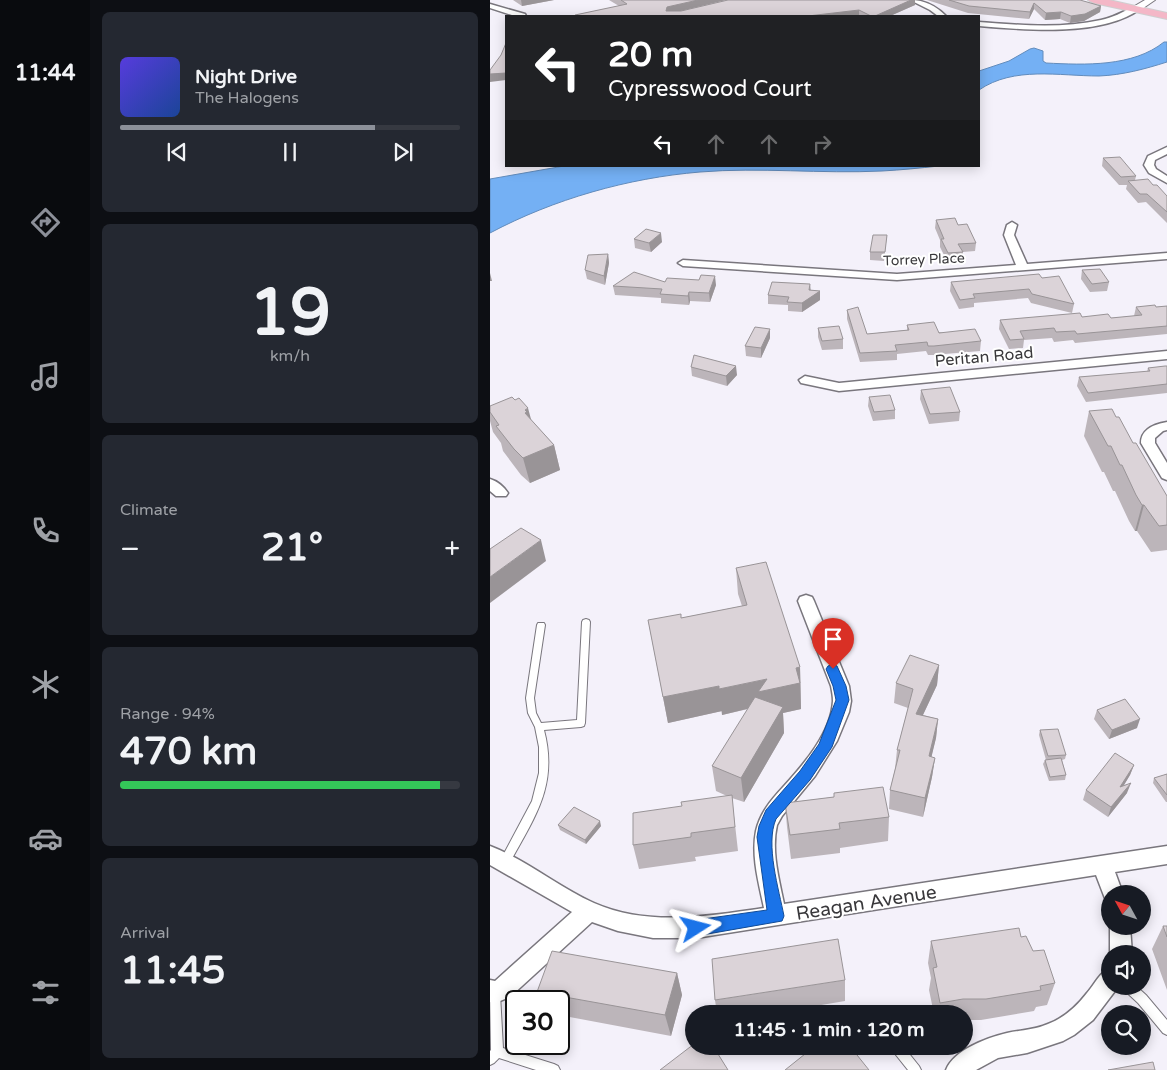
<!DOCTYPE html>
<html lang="en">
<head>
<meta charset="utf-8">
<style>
	:root { --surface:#171b24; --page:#242831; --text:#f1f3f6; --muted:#9ea1a6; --line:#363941; --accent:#8c9099 }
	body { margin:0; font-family:"Varela Round",sans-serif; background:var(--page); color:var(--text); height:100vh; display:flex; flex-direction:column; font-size:19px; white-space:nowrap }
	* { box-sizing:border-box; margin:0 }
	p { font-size:16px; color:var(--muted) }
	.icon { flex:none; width:28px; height:28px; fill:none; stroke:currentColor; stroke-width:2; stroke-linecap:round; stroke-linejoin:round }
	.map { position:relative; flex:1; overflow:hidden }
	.drawer { display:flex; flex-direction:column; gap:12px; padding:12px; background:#0d0f14; width:400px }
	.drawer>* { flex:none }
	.banner { position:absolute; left:15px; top:15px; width:475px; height:152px; border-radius:0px; box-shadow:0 2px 12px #0003; background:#202124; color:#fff; overflow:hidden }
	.needle { width:32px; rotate:310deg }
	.controls { position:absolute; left:611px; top:885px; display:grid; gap:10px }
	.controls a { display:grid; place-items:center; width:50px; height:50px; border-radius:50%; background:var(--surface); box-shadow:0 2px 12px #0003; font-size:25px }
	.speed { position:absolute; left:15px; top:990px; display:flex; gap:10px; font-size:25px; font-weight:700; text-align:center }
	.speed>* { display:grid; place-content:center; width:65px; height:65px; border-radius:50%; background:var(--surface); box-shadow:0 2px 12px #0003; line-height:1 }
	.speed .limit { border:2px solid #111; border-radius:8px; background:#fff; color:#111 }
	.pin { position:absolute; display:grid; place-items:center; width:42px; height:42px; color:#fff; margin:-51px -21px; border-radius:50% 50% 50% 0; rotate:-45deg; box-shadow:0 0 5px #0007 }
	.pin .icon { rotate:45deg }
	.me { position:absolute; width:55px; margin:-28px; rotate:81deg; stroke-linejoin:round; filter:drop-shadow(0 0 4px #0008) }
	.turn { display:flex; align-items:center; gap:18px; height:105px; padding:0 20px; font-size:22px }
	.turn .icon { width:65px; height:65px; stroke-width:2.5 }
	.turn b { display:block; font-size:35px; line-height:42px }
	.lanes { display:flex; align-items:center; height:48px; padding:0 20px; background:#0003; justify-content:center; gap:25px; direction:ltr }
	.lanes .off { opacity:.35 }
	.big { font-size:38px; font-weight:700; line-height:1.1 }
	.drawer .widget { flex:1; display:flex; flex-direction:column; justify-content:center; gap:8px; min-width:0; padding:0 18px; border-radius:8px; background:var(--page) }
	.drawer .dial { align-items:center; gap:0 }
	.dial b { font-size:65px; line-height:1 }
	.song { display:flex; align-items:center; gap:15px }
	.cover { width:60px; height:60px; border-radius:8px; background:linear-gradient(135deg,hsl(250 70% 55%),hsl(220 70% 35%)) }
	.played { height:5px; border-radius:2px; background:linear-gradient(90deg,var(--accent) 75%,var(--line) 75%) }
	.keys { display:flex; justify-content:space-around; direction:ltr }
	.heat { display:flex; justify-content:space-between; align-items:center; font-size:28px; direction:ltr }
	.charge { height:8px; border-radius:4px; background:linear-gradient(90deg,#34c759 94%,var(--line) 0) }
	.trip { position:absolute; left:195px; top:1005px; width:288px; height:50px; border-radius:25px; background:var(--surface); box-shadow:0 2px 12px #0003; font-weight:700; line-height:50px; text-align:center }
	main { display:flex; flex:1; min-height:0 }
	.menu { display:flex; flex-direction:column; width:90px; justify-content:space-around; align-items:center; background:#090b0e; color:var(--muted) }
	.menu .icon { width:35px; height:35px }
	.menu .current { color:var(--accent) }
	.menu b { font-size:22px; color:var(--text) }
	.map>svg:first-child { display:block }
</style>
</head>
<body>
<main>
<nav class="menu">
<b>11:44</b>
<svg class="icon current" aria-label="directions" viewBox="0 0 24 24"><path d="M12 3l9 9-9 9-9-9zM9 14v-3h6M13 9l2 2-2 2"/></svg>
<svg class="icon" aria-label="music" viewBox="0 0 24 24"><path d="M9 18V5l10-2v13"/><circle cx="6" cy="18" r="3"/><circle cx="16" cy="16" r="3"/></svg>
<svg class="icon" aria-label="phone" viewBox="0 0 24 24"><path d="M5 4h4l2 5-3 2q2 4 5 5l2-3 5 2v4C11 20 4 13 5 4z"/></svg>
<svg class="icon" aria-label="climate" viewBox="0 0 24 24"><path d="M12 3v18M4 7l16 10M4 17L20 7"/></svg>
<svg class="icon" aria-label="car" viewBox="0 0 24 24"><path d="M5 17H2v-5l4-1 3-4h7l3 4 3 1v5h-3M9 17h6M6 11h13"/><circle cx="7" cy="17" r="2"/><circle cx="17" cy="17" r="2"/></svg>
<svg class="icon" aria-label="filters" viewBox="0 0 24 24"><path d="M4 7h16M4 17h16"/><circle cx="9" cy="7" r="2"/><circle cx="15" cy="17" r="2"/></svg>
</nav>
<section class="drawer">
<div class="widget">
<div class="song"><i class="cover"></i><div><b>Night Drive</b><p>The Halogens</p></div></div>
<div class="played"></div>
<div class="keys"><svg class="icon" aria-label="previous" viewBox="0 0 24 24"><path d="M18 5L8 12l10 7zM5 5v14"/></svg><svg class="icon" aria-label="pause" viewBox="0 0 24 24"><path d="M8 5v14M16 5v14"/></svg><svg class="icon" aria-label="next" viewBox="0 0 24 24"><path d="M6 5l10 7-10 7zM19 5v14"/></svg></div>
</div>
<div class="widget dial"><b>19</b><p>km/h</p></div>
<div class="widget"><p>Climate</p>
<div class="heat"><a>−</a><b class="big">21°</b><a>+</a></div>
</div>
<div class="widget"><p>Range · 94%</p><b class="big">470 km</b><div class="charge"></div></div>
<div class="widget"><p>Arrival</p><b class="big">11:45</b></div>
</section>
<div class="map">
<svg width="677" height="1070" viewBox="0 0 677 1070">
	<rect width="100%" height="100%" fill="#f4f1fa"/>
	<path fill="#74b0f4" stroke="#628cbc" d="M674 42H677V62C655 69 633 75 609 76 569 76 524 66 489 90V71L519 61 540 49 544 48 553 51V61L556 63C595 65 643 67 674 42Z
		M74 166H449C430 168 411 170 392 171 331 174 270 167 210 172 138 178 64 199 0 233V179Z"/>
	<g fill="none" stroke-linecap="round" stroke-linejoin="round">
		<g stroke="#79767d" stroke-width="2">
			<path id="service" d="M96 619 99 620 100 622 95 723 94 726 91 727 54 730C69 787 43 819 18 866L14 868 10 866 9 863 42 801 49 773V747L45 727 38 713 36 698 47 625 48 623H54L55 625 44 698 46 713 51 723 87 720 92 622 93 620Z
				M633 986H646L656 995 677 1020V1035L673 1033 648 1003 634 990Z
				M5 989 9 990 10 994 13 1048 64 1064 68 1066 70 1070H46L9 1058 4 1063 0 1065V1051L1 1050 0 993 1 990Z
				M400 1046H413L429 1066 431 1070H418L402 1050Z"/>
		</g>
		<g stroke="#79767d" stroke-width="3">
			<path id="minor" d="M420 0C435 0 446 6 456 16H448L440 10Z
				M0 4 35 14 36 16H25L0 8Z
				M643 7 650 9C612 37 534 30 489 26V22C529 25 571 29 611 20 622 18 633 12 643 7Z
				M677 147V154L665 160 664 165 666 169 677 176V183L659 173 654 165 658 156Z
				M522 222 527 225 524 235 537 264 677 253V259L407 280 193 266 188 263 193 260 407 274 526 265 514 235 517 225Z
				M677 351V359L349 391 311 383 309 380 315 376 349 383Z
				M677 422V430L673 431 665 438V443L677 463V480L672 478 651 443C651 429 665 424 677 422Z
				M0 479C7 481 14 487 18 493L16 496H6L0 491Z
				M316 595 322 597 324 601 359 686 361 701 359 712 347 741 325 776 292 816 287 825C281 851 289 879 294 904L677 846V864L625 872 633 894H620V902L616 901 606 875 206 938H163L128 931 102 922 20 997 5 1003 0 1002V980L5 981 82 912 0 865V846C37 860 68 887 104 903 159 927 218 916 274 908 269 884 261 856 266 831 270 813 281 800 294 786 314 764 341 733 343 701 343 696 342 691 341 686L308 601 310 597Z
				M620 925 640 926 642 954H620Z
				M620 968V986L628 987 603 1020 584 1035 573 1041 537 1053 508 1058 486 1070H456C464 1050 496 1038 517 1033 531 1030 544 1030 558 1024 574 1018 587 1006 597 993 605 984 609 973 620 968Z"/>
		</g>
		<g stroke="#79767d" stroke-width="2">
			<path id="tertiary" d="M655 0H665L649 11H643V7Z"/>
		</g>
		<g stroke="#cfcfd0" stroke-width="2">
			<path id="primary" d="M598 0H619L677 13V19L604 3Z"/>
		</g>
		<use href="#service" fill="#fff" fill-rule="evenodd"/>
		<use href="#minor" fill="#fff" fill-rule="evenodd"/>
		<use href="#tertiary" fill="#fff" fill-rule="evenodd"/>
		<use href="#primary" fill="#f4b7c7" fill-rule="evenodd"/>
	</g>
	<path fill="#bcb5ba" d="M23 0H64L32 6Z
		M119 0H236L190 11 238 0H425V5L400 16H85V15L129 6Z
		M437 0H590L611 6 610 12 594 21 580 23 570 19 555 20 544 9 539 19 478 13Z
		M613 158 646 176 645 180 663 185 677 196V223L656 202 648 203 636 189 637 185H629L612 166Z
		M446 220 468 225 486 243 485 251 473 252 472 260 457 261 450 247V240L445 228Z
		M397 235 394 261 380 260V252Z
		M144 239 172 242 161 252 145 248Z
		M118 254 119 263 115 285 97 279 95 270Z
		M592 270 619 282 617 291 600 292 591 279Z
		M552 278 584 304 582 313 541 303 538 298 484 303V307L469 309 460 291 461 282Z
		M175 282 226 285 220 302 200 301 199 305 171 303V298L125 295 123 286Z
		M321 290 330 291V300L312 312 298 311V305L278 304V295Z
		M677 306V334L585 343 583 340 564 342 562 338 534 340 533 348 519 349 509 329 510 320 592 317 621 318 644 316 646 307H666Z
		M357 310 377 334 417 330V325L491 341 490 351 443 355H438L436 351 407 354V360L370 362 357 319Z
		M328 328 353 339V349L332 350 328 337Z
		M280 338 271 358 256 356 255 346Z
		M677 366V393L596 402 587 386 589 377 657 372 658 368Z
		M201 367 247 375 237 386 202 376Z
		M431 390 470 412 469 421 439 424 430 399Z
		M379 397 405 410V419L383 421 378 406Z
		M0 406 41 420 64 445 70 470 40 483 31 475 13 451 11 443 3 432 0 421Z
		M599 411 626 417 677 496V550L661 552 647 531H645L639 521 625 491H623L614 472H612L594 436Z
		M246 568 310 667 311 709 293 713 294 733 254 802 242 798 248 851 205 857 206 861 149 869 143 845 192 806 237 796 226 791 222 766 258 709 232 715V711L178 723 158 620 191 618 252 606 248 594Z
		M449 665 447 685 433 715 448 719 446 738 441 757 445 758 442 777 433 817 399 809 400 790 405 769 407 750 418 708 404 703 406 683Z
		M607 710 647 728 619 739 604 719Z
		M550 730 576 755 575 759 572 760 576 775 575 780 559 781 553 764 555 760H556L549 735Z
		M644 765 640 775 633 786 637 793 618 817 593 800 596 790Z
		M677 774V802H676L663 783 664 778Z
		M344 793 399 817 398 841 350 848V853L301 859 297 827 295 803 344 797Z
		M68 825 111 826 96 844 70 830Z
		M673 926H677V990L662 949Z
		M531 937 543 951 565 983 557 1005 546 1007 544 1011 491 1020H474V1014H444L439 990 441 978 438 963 441 941Z
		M187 973 192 995 181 1036 69 1015V1001H52L47 992Z
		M355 980V1001L278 1014H227L225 1000Z"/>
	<path fill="#999497" d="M31 0H64L32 6Z
		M208 0H236L178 14 176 11 177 7Z
		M421 0H425V5L400 16H385Z
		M544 3V9L539 19 540 12Z
		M611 6 610 12 594 21 580 23 581 16Z
		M369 10V16H318Z
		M571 12 570 19 555 20 556 13Z
		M16 56V80L0 82V74Z
		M171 233 172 242 161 252 159 243Z
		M118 254 119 263 115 285 114 276Z
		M0 273 2 281H0Z
		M225 276 226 285 220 302 219 293Z
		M320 284 321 293 330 291V300L312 312V303L319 290Z
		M199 292 200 301 199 305 198 296Z
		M280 329V338L271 358V348Z
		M246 366 247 375 237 386 236 376Z
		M38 408 45 434 35 413V410Z
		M64 445 70 470 40 483 33 458Z
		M652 505H654L647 531H645Z
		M51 540 56 561 0 603V577Z
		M449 665 447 685 424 734 426 714Z
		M310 667 311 709 293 713 294 733 254 802 251 778 269 706 232 715 229 689 277 679Z
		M229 686 232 711 178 723 173 697Z
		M448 719 446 738 437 776 439 756Z
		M650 719 647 728 619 739 622 730Z
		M445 758 442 777 433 817 435 798Z
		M644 765 640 775 627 797 630 787Z
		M641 783 637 793 618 817 621 807Z
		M110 821 111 826 96 844 95 840Z
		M187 973 192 995 181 1036 175 1015Z"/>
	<path fill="#dbd3d8" stroke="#999497" d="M131 0H208L177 7 176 11H191L238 0H421L385 16H381L369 10 318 16H86L85 15 137 4Z
		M459 0H590L611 6 595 14 581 16 571 12 556 13 544 3 540 12 479 6Z
		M16 43V73L0 74V70L11 55Z
		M630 157 646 176 631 177 613 158Z
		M658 179 663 185H667L677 196V212L657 194H650L638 181Z
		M465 218 468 225 477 224 486 243 468 244 473 252 458 253 451 239H454L446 220Z
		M156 229 171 233 159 243 144 239Z
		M383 235H397L395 252H380Z
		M118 254 114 276 95 270 98 255Z
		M610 269 619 282 602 284 592 270Z
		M144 272 175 282 177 278 209 280 211 275 225 276 219 293 199 292 198 296 170 294 172 289 123 286Z
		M549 274 552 278 569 276 584 304 542 294 539 289 483 294 485 298 470 300 461 282Z
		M282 282 320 284 319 290 330 291 312 303 297 302 299 297 278 295Z
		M665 305 666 307 677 306V326L587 334 585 331 566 332 564 328 530 331 534 339 520 340 510 320 590 313 592 317 618 314 621 318 652 315 646 307Z
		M368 307 377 334 419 330 417 325 444 322 449 333 485 329 491 341 444 346H438L437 342 405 345 407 351 370 353 357 310Z
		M349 326 353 339 332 341 328 328Z
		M265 327 280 329 271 348 255 346Z
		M204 355 246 366 236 376 201 367Z
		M675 366H677V384L598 393 589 377 660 371 658 368Z
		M460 387 470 412 440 414 431 390Z
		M400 395 405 410 384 412 379 397Z
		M22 397 25 400 29 398 38 408 35 410 37 412 35 413 64 445 33 458 24 449 6 426 9 425 0 412V406Z
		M622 409 626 417H629L643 443H646L677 496V525L669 526 654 505H652L646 495 632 465H630L621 446H618L599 411Z
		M31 528 51 540 0 577V549Z
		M276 562 310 667 306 668 310 683 268 692 277 679 229 689V686L173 697 158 620 191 614V618L257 605 246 568Z
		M420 655 449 665 426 714 448 719 439 756 445 758 435 798 400 790 410 750H407L423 689 406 683Z
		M265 697 293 707 251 778 222 766Z
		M635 699 650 719 622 730 607 710Z
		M568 729 576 755 558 756 550 730Z
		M625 753 644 765 630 787 641 783 621 807 596 790Z
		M571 758 576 775 560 777 555 760Z
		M677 774V795L664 778Z
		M393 787 399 817 349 823 350 829 300 835 295 803 344 797V793Z
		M242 795 245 827 201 833V837L143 845V813L192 806 191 802Z
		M84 807 110 821 95 840 68 825Z
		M673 926H677V937Z
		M529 928 531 937 536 936 543 951 554 950 565 983 550 986 551 990 496 999H473L450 1003 443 968 447 967 441 941Z
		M348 939 355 980 225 1000 222 959Z
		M62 951 187 973 175 1015 47 992Z
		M204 1044V1046H223L238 1070H170Z
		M325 1046H356L361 1053 363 1050 379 1070H295Z
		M663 1062 665 1070H618Z"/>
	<path fill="#1a73e8" stroke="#114b97" d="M343 664 347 666 356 686 359 700 342 747 320 780 286 819C275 844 289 890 294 916L292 921 206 936 200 934 198 928 200 923 206 920 277 910 267 837 269 826 276 810 310 771 329 744 346 700 343 686 336 669 338 666Z"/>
	<g text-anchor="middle" stroke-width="4" stroke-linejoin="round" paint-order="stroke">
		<g font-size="14" fill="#39383b" stroke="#fff">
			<text transform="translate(434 259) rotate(-2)" y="5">Torrey Place</text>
		</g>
		<g font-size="16" fill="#39383b" stroke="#fff">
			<text transform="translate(494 356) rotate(-5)" y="6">Peritan Road</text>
		</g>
		<g font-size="19" fill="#39383b" stroke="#fff">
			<text transform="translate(376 902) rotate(-9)" y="7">Reagan Avenue</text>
		</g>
	</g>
</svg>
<div class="controls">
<a><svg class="needle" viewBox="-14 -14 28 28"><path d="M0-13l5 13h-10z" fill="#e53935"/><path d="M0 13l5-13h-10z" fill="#9ea1a6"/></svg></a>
<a><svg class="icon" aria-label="sound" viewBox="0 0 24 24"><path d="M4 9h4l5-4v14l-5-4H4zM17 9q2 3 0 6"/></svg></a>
<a><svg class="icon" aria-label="search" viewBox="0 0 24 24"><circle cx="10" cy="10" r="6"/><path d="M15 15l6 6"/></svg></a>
</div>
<div class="speed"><div class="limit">30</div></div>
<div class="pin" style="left:343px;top:669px;background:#d93025"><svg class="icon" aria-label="arrive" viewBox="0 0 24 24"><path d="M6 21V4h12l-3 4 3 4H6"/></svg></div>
<svg class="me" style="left:206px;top:928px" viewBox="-20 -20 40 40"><path d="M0-17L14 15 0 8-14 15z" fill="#1a73e8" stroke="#fff" stroke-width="4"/></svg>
<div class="trip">11:45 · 1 min · 120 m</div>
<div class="banner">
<div class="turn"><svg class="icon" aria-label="left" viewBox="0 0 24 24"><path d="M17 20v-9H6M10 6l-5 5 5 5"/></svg><div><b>20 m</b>Cypresswood Court</div></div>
<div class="lanes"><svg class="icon" aria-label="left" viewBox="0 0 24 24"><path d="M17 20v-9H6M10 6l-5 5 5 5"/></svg><svg class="icon off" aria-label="ahead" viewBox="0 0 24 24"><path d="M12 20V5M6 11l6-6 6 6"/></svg><svg class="icon off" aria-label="ahead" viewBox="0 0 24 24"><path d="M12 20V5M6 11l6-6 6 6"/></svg><svg class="icon off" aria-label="right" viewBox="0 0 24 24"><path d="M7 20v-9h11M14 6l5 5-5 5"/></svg></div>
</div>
</div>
</main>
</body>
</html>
